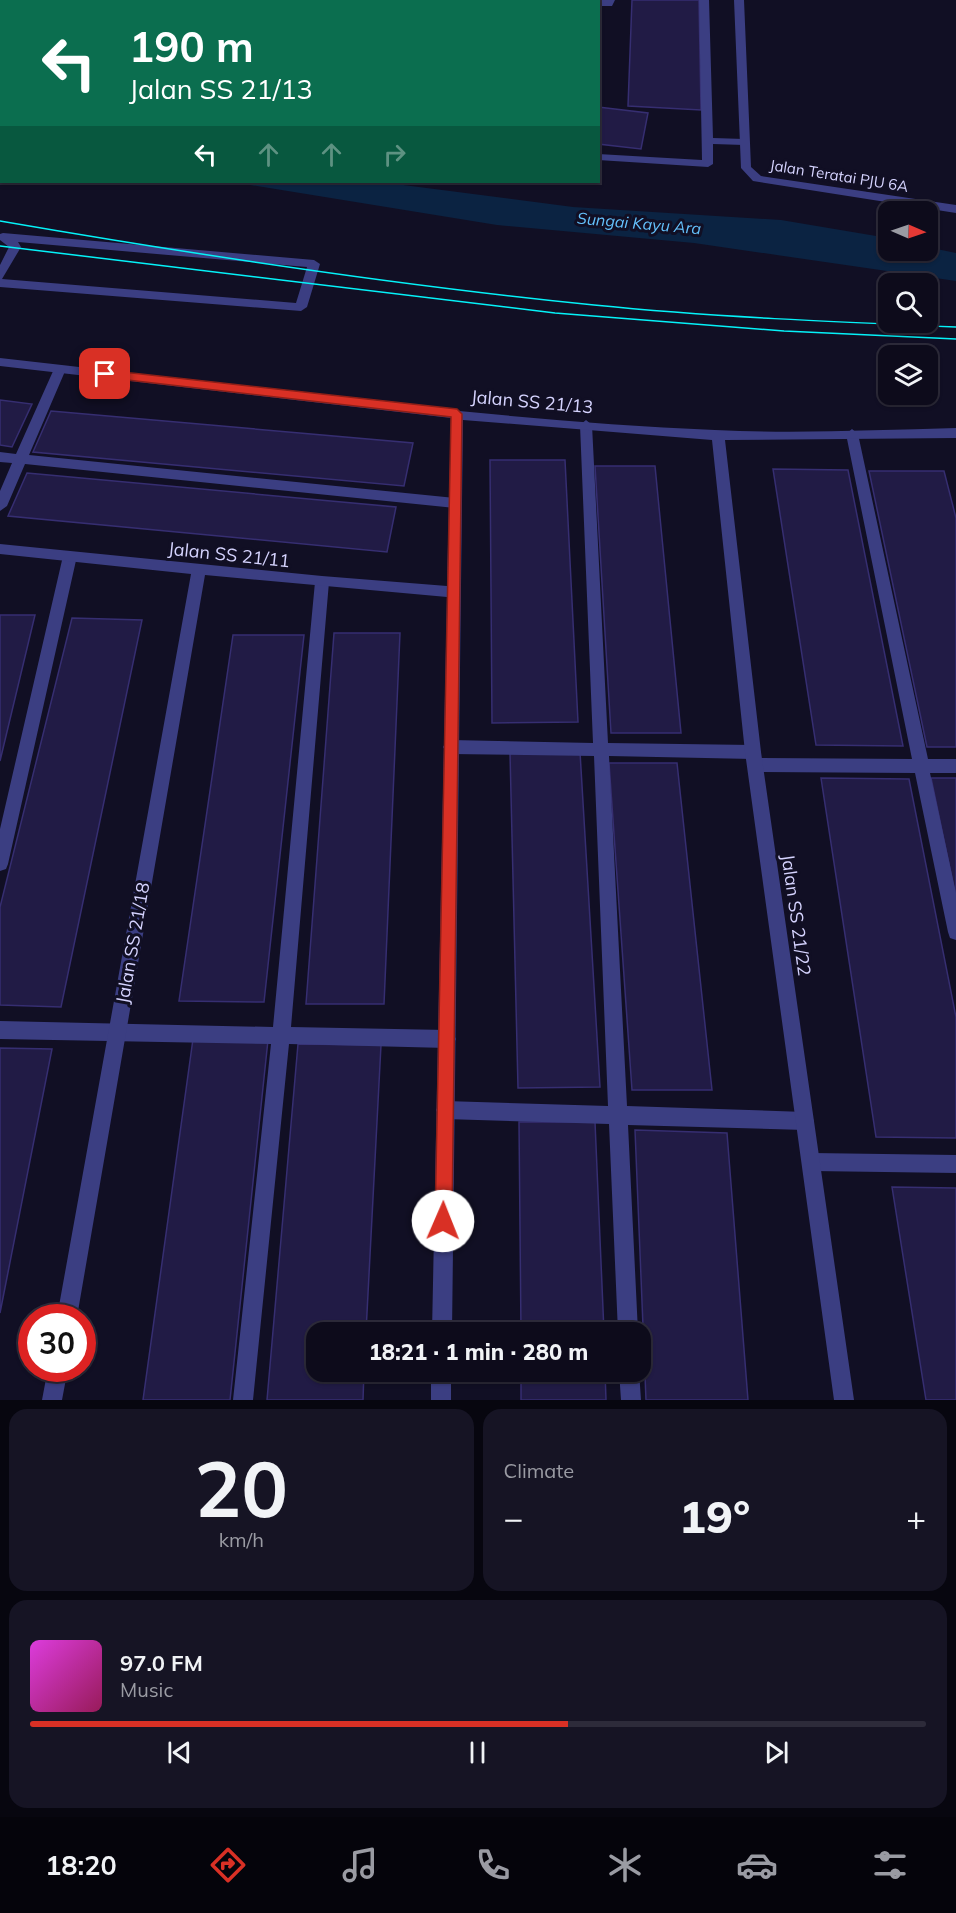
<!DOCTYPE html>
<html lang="en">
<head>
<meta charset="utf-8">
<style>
	:root { --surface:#0d0b1b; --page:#161424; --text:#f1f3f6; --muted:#9a9ba3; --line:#2d2b3a; --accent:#d93025 }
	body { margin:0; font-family:Mulish,sans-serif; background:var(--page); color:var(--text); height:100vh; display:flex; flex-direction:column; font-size:22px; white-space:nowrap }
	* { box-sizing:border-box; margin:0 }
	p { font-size:20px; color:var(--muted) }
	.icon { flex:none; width:33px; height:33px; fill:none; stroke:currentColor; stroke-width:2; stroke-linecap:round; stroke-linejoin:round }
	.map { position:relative; height:1400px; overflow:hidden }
	.details { display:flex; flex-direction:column; gap:9px; padding:9px; background:#07060f; flex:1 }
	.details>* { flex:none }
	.banner { position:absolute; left:0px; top:0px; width:600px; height:183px; box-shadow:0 2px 4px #0004,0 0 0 2px var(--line); background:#0b6e4f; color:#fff; overflow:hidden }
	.needle { width:39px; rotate:92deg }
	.fabs { position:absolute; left:878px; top:201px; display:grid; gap:12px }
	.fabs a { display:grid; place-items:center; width:60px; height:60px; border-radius:12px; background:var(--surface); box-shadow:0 2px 4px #0004,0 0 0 2px var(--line); font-size:30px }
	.speed { position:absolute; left:18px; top:1304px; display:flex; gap:12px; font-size:30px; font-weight:700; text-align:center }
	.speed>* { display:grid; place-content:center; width:78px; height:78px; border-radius:50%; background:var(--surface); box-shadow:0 2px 4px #0004,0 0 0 2px var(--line); line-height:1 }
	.speed .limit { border:9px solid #d22; background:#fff; color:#111 }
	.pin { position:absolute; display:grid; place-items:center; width:51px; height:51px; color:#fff; margin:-26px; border-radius:12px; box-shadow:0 3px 9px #0006 }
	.me { position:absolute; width:66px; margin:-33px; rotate:1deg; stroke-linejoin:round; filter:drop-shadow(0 0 4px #0008) }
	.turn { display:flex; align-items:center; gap:21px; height:126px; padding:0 30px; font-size:27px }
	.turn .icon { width:78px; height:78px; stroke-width:2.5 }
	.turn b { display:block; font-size:42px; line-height:51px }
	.lanes { display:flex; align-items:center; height:57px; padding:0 30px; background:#0003; justify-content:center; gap:30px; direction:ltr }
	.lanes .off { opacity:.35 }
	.big { font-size:45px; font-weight:800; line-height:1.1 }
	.details .tile { flex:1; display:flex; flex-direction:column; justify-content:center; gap:9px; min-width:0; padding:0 21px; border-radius:18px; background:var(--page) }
	.details .dial { align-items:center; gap:0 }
	.dial b { font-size:78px; line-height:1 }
	.song { display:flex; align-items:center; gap:18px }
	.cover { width:72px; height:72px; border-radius:9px; background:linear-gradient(135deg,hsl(300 70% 55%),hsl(330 70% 35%)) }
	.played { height:6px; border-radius:3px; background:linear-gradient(90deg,var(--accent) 60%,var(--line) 60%) }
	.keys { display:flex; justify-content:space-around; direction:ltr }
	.heat { display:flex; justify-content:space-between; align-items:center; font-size:33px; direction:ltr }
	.details .tiles { flex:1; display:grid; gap:9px; grid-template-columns:1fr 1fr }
	.tile:last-child { grid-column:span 2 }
	.trip { position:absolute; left:306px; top:1322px; width:345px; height:60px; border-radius:18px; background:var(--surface); box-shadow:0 2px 4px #0004,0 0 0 2px var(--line); font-weight:800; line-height:60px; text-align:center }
	.dock { display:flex; height:96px; justify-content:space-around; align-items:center; background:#05040b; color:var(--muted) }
	.dock .icon { width:42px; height:42px }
	.dock .active { color:var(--accent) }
	.dock b { font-size:27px; color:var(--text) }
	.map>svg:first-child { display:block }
</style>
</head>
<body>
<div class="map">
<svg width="956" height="1400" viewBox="0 0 956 1400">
	<rect width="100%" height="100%" fill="#110f24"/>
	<path fill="#0b2342" d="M232 182H380L573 207 781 220 888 238V250H927V247L956 253V281L694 243 497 225Z"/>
	<path fill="#211b45" stroke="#362e71" stroke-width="1.5" d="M243 0H339L243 2Z
		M632 0H699L701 110 628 106Z
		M598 107 648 113 641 149 598 144Z
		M0 400 32 404 12 447 0 445Z
		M51 411 413 443 404 486 33 452Z
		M490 460H565L578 722 492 723Z
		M595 466H655L681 733H611Z
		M773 469 848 470 903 746 816 745Z
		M869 471H944L956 518V747H927Z
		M27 473 396 507 387 552 8 516Z
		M0 615H35L0 761Z
		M72 618 142 620 61 1007 0 1005V907Z
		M334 633H400L384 1004H306Z
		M233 635H304L264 1002 179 1001Z
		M580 752 600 1087 518 1088 510 753Z
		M609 763H677L712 1090H632Z
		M821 778 909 779 956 1017V1138L876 1137Z
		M931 778H956V898Z
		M193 1039 268 1040 230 1400H143Z
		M298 1044 381 1045 366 1332H316V1371H364L363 1400H267Z
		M0 1048 52 1049 0 1313Z
		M519 1122H595L604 1332H521Z
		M635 1130 727 1133 748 1400H646Z
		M892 1187 956 1188V1400H926Z
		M521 1371H605L606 1400H521Z"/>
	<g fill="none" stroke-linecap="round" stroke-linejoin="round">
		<path fill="#3b3e82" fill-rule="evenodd" d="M25 0H46L47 2H26Z
			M104 0H114L103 2Z
			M361 0H371L360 2Z
			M415 0H425V2H415Z
			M598 0H615L612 6H598V2H594Z
			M699 0H709L713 138 744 139 749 142 744 145 713 144V164L708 167 598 160V154L702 160Z
			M0 1 6 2H2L0 8Z
			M0 70H2V77H0Z
			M3 233 314 260 320 264 307 307 301 311 0 287V265L9 247 0 240V234ZM18 242 307 267 296 303 2 279 21 247Z
			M60 365 66 369 29 455 455 498 462 503 455 508 25 464 7 506 0 511V491L12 463 0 462V452L16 454 54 369Z
			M586 420 592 425 608 743 753 745 758 747 761 752 758 757 753 759 609 756 627 1106 805 1112 811 1115 814 1121 811 1127 805 1130 628 1125 638 1332H618L609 1124 445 1119 439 1116 436 1110 439 1104 445 1101 608 1106 594 756 451 754 446 752 443 747 446 742 451 740 593 743 580 425Z
			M852 429 858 434 928 759H956V773H930L956 893V940L950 938 948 932 915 773 755 772 750 770 747 765 750 760 755 758 912 759 846 434Z
			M70 551 77 556 8 864 6 869 0 871V829L63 556Z
			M322 576 329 582 291 1027 447 1030 453 1033 456 1039 453 1045 447 1048 289 1044 253 1400H233L271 1044 0 1039V1021L273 1027 315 582Z
			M812 1153 956 1155V1173L812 1171 805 1169 803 1162 805 1155Z
			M619 1371H639L641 1400H621Z"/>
		<path fill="#3b3e82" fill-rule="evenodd" d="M734 0H744L751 167 761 176 956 205V213L753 181 741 168Z
			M0 358C238 384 476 420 715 430 795 434 876 430 956 428V438L725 440 761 752 854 1400H834L745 752 712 440 463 420 452 1332H432L447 597 205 575 77 1317H57L191 574 0 554V544L322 576 447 586 451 418 0 366Z
			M48 1368H68L62 1400H42Z
			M431 1371H451V1400H431Z"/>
		<path stroke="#05f2f8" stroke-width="1.5" d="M0 221C197 255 395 285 594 305 714 317 835 322 956 327
			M0 246 555 313 784 331 956 339"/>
	</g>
	<path fill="#d93025" stroke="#8d1f18" stroke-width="1.5" d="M105 370 457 409 462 414 452 1221 450 1227 443 1230 437 1227 435 1221 451 417 101 377V371Z"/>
	<g text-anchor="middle" stroke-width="6" stroke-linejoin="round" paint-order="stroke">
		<g font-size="15" fill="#d5d3fe" stroke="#110f24">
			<text transform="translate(839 176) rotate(9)" y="5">Jalan Teratai PJU 6A</text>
		</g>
		<g font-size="16" font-style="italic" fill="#64c1fc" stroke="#110f24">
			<text transform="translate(639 223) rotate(5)" y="6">Sungai Kayu Ara</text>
		</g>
		<g font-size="18" fill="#d5d3fe" stroke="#110f24">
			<text transform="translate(532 402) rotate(5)" y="6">Jalan SS 21/13</text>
			<text transform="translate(229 555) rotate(6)" y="6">Jalan SS 21/11</text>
			<text transform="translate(796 915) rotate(82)" y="6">Jalan SS 21/22</text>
			<text transform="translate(133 943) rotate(-80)" y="6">Jalan SS 21/18</text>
		</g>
	</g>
</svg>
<div class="fabs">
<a><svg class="needle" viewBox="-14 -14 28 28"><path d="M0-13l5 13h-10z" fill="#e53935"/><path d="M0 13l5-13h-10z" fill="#9a9ba3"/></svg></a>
<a><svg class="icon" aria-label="search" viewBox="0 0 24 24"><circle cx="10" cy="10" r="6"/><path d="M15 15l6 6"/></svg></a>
<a><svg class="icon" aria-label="layers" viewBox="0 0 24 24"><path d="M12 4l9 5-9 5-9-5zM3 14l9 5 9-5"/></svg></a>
</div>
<div class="speed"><div class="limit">30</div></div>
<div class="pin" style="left:105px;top:374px;background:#d93025"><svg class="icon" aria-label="arrive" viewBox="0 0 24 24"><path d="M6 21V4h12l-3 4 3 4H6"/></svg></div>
<svg class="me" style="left:443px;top:1221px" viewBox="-20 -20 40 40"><circle r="19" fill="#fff"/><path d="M0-13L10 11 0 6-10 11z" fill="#d93025"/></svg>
<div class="trip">18:21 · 1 min · 280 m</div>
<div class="banner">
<div class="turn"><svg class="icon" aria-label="left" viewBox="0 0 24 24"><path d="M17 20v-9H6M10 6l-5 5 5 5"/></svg><div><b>190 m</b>Jalan SS 21/13</div></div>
<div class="lanes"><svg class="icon" aria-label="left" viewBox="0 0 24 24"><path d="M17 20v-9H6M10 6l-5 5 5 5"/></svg><svg class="icon off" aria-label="ahead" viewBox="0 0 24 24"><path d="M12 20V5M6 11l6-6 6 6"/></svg><svg class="icon off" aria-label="ahead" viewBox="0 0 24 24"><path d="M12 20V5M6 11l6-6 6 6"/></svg><svg class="icon off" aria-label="right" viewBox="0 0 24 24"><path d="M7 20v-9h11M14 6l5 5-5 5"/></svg></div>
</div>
</div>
<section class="details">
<div class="tiles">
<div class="tile dial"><b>20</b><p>km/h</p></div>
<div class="tile"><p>Climate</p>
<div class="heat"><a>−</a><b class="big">19°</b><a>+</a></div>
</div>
<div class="tile">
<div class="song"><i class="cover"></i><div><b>97.0 FM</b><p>Music</p></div></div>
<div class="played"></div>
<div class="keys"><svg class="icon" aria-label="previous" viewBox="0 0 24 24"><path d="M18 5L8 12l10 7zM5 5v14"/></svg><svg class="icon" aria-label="pause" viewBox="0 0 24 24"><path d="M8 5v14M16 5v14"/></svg><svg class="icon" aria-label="next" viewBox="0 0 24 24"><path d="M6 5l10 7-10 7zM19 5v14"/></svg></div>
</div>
</div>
</section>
<nav class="dock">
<b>18:20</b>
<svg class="icon active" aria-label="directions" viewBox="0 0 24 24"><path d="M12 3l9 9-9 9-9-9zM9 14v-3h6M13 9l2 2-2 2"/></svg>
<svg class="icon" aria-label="music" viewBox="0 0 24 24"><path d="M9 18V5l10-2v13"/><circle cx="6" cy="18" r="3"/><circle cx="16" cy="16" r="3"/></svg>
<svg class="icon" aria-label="phone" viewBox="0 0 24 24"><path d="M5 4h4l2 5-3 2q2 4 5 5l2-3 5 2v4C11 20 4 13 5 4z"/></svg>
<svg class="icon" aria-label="climate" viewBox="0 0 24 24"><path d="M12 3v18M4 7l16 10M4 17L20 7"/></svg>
<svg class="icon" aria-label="car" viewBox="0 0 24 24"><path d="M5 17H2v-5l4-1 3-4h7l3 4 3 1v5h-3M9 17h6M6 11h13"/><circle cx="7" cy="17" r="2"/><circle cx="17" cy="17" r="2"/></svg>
<svg class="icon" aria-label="filters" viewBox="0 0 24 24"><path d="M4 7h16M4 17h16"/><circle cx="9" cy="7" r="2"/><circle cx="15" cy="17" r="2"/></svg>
</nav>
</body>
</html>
